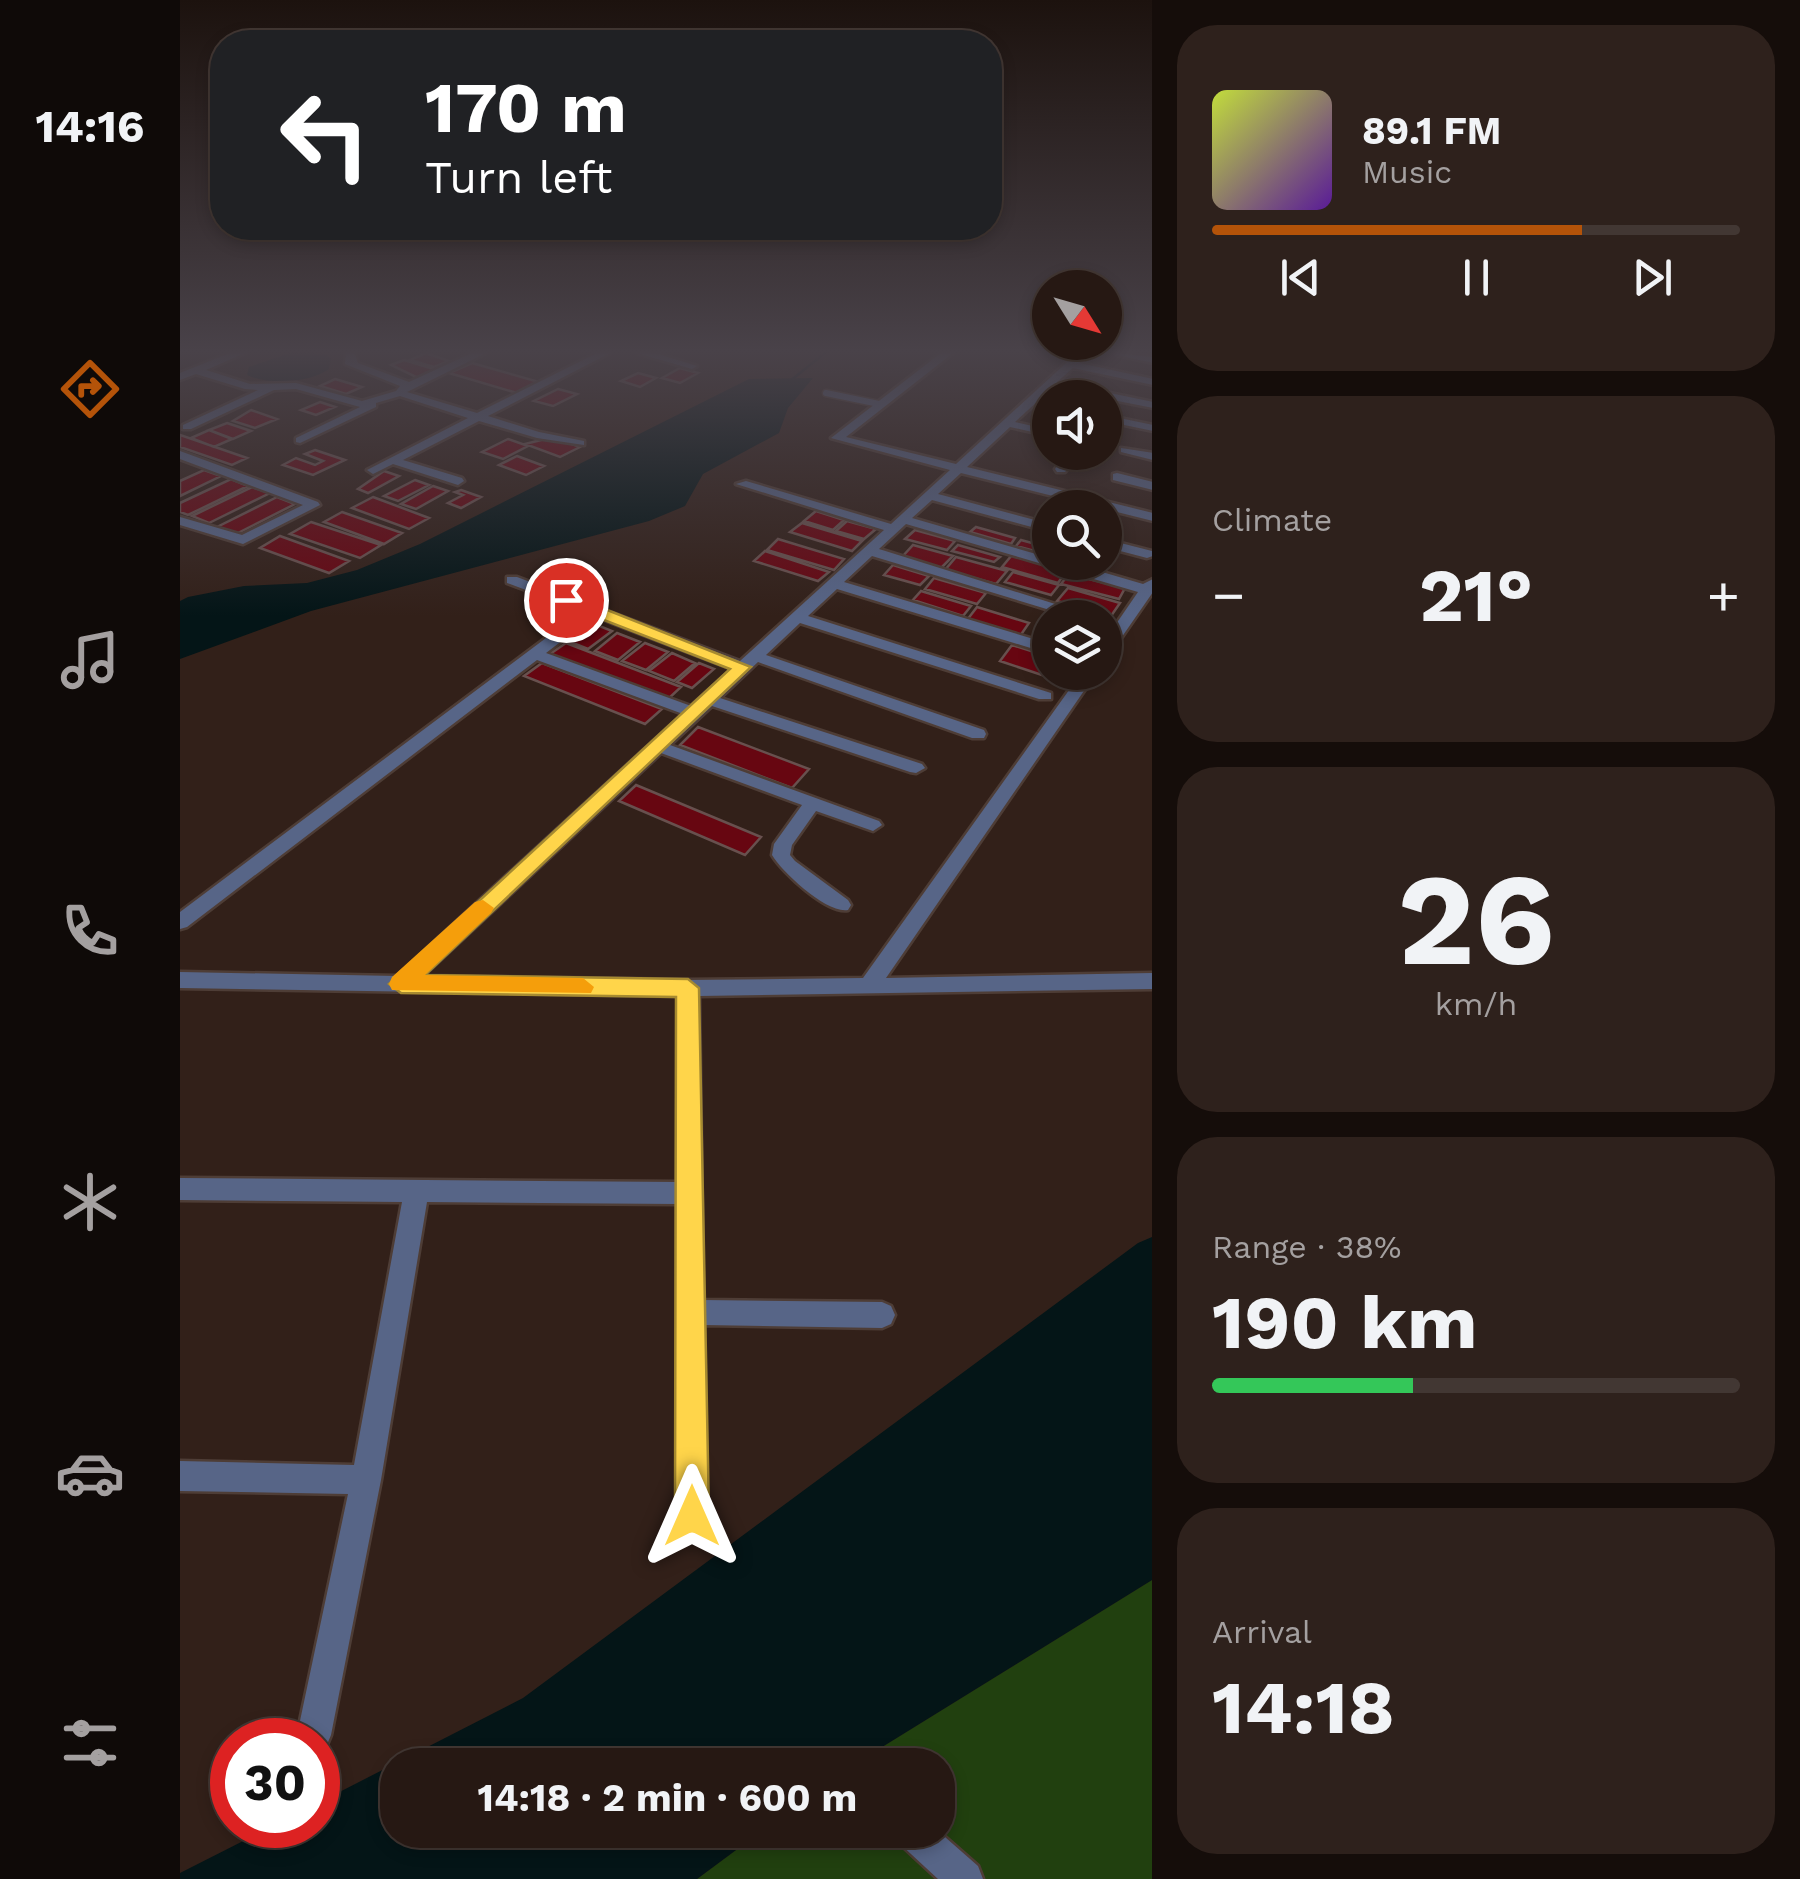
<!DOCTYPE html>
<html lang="en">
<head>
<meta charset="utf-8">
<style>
	:root { --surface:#261813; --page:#2e211c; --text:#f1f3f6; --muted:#a4a0a0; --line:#423733; --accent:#b45309 }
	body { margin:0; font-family:"Work Sans",sans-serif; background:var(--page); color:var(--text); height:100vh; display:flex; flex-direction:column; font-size:38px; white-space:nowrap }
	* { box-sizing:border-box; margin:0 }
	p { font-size:32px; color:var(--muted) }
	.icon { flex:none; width:55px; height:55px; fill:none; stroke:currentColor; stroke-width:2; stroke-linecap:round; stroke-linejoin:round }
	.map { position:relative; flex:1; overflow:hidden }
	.side { display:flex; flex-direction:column; gap:25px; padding:25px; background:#150d0a; width:648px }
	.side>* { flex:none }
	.hud { position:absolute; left:30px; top:30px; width:792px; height:210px; border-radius:40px; box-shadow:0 5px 15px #0003,0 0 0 2px var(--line); background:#202124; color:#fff; overflow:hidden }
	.needle { width:65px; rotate:127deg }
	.tools { position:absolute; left:852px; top:270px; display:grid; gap:20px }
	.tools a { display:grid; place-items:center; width:90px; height:90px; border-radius:50%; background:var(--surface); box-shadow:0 5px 15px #0003,0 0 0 2px var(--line); font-size:50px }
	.speed { position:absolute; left:30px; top:1718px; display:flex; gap:20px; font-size:50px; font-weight:700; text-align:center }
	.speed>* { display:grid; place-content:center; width:130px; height:130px; border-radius:50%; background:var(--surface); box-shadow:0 5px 15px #0003,0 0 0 2px var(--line); line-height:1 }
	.speed .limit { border:15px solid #d22; background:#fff; color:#111 }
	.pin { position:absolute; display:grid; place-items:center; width:85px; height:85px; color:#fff; margin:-42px; border:5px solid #fff; border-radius:50%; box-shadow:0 2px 10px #0007 }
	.me { position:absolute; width:110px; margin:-55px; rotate:0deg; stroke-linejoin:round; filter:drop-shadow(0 0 8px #0008) }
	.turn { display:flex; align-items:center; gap:35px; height:210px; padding:0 50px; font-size:45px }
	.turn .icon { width:130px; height:130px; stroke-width:2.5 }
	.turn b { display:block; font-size:70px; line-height:85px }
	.big { font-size:75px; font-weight:700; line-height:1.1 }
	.side .tile { flex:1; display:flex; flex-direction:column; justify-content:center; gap:15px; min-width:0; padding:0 35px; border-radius:40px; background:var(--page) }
	.side .dial { align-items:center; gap:0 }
	.dial b { font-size:130px; line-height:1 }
	.song { display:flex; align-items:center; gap:30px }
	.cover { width:120px; height:120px; border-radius:15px; background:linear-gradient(135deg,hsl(70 70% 55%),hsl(270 70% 35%)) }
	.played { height:10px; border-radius:5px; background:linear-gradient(90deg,var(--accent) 70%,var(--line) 70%) }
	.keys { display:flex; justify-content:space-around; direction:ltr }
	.heat { display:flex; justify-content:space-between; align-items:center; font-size:55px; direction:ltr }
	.charge { height:15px; border-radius:8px; background:linear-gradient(90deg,#34c759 38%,var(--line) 0) }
	.trip { position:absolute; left:200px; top:1748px; width:575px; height:100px; border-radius:40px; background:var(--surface); box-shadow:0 5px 15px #0003,0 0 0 2px var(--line); font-weight:700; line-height:100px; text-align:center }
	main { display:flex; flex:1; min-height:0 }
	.menu { display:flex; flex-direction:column; width:180px; justify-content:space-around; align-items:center; background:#0f0a08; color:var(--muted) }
	.menu .icon { width:70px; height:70px }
	.menu .active { color:var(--accent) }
	.menu b { font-size:45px; color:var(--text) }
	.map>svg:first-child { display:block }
</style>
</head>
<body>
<main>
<nav class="menu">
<b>14:16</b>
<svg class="icon active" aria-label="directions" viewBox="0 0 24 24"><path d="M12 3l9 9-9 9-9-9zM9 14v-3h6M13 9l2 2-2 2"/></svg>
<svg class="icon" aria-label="music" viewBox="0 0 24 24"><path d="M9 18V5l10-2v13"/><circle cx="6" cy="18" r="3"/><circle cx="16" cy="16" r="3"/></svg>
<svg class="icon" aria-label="phone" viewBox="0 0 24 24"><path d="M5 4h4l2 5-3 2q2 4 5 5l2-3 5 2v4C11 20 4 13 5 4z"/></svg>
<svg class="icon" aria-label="climate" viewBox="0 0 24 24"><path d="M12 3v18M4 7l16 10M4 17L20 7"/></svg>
<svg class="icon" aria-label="car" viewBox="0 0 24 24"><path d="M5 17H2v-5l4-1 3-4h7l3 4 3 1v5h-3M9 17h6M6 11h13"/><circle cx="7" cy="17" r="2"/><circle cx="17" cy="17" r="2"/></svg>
<svg class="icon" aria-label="filters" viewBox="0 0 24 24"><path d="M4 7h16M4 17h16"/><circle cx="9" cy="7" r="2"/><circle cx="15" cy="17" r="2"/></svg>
</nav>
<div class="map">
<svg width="973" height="1879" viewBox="0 0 973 1879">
	<rect width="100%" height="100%" fill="#322019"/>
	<path fill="#21400f" d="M972 1580V1879H517L583 1830H758V1765H673Z"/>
	<path fill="#041517" d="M111 353 146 354 151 359 149 369C130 383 88 385 67 375L69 367Z
		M633 378 608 408 599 433 523 474 505 506 469 521 131 611 0 659V601L8 597 64 586 127 583 177 570 240 544 569 379Z
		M972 1237V1580L673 1765H218V1830H583L517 1879H0V1873L95 1825H138V1803L343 1698 958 1243Z"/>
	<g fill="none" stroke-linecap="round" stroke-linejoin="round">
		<path stroke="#041517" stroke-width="2.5" d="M610 381 645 353"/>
	</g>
	<path fill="#670611" stroke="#68504e" stroke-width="2.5" d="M246 353 269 361 254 367 230 360Z
		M224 360 257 370 238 378 211 365Z
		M292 363 359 382 337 393 269 373Z
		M500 368 518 373 500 383 482 378Z
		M458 373 476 378 460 387 441 381Z
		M155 379 182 387 166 394 140 386Z
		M378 389 397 394 373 406 354 401Z
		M140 402 155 407 136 415 121 410Z
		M71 410 97 419 75 428 53 421Z
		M47 423 71 431 53 439 29 430Z
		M29 430 52 439 34 447 11 438Z
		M0 435 67 458 52 465 0 447Z
		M373 437 400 447 380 457 345 444Z
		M328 439 348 446 323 459 302 452Z
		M135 450 165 460 133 475 103 465 116 458 135 465 143 461 125 454Z
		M337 456 364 466 346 475 319 465Z
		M24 470 41 476 0 496V481Z
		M204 471 219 476 188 493 178 489Z
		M51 479 68 486 8 515 0 512V503Z
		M235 480 249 485 218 501 204 496Z
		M253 486 268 491 236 509 221 504Z
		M72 487 90 493 29 523 12 516Z
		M281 490 301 497 281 508 268 503 283 495 275 492Z
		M97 497 115 504 56 534 37 527Z
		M193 497 249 518 229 529 172 508Z
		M636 511 664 520 653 530 624 521Z
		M162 512 222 533 204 544 144 522Z
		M667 521 696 529 684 539 656 531Z
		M131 522 201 545 180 558 110 534Z
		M622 523 682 541 672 551 610 532Z
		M796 527 835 538 831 544 790 532Z
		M735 530 775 541 767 550 725 539Z
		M100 536 169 561 149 573 80 548Z
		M598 539 664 559 654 570 587 550Z
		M841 540 870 548V555L836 546Z
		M733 545 773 556 761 568 722 557Z
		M778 545 820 557 814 562 772 551Z
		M585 551 649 572 638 581 574 561Z
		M832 555 887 570 878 583 822 567Z
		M776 557 827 571 816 584 765 570Z
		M713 565 749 576 740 585 704 575Z
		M833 572 879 585 871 595 825 582Z
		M889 574 945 588 939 599 881 584Z
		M754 578 806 593 797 604 745 589Z
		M888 588 940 603 931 616 877 601Z
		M741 591 791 606 783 616 733 600Z
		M797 607 849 623 840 636 787 620Z
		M412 623 432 631 408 649 388 641Z
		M437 633 460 642 438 660 415 651Z
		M386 643 501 687 487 700 370 654Z
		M465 643 488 652 466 670 442 661Z
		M832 645 870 657V672H883L877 680 820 661Z
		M492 653 515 663 494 681 469 671Z
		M362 663 482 709 465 724 344 676Z
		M519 663 534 669 512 688 497 682Z
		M518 727 629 769 612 788 500 745Z
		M456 785 581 837 565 855 439 801Z"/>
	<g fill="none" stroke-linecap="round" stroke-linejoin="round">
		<g stroke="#4e3d36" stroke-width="9">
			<path id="service" d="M646 393 699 404"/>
		</g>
		<g stroke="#4e3d36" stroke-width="5">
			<path id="minor" d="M50 353H65L26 370 70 384 116 383 182 401 216 391 220 386 165 364 166 353H174L178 363 229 382 292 353H306L227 392 297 413 417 353H430L308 416 359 432 404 441V445L357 438 299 421 223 460 282 478 284 481 278 485 213 464 193 474 187 470 288 418 220 396 196 403V407L120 443 116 442V438L180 407 116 389 94 390 11 429H3V425L78 390 65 389 16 374 0 380V373Z
				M457 353H475L517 366 512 369Z
				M761 353H773L666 437 776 464 897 353H908L899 363 973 379V385L893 368 877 382 973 402V408L872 388 835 422 870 430V436L830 427 787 467 973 513V521L781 473 758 494 870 524V532L752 500 732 518 870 558V562H888L963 584 973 579V592L930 654 925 656V640L958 592 726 524 699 549 920 618H896L692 556 664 582 870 644V654L657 589 628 616 871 693V699H859L620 623 586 655 804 730 806 734 804 738H792L578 662 540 698 742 764 745 768 736 773 730 772 532 706 490 745 699 821 702 825 693 831 636 811 612 845 610 855 615 861 668 900 671 905 668 910C647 914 602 872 592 855L594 844 622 805 481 753 243 976 508 980 683 978 902 672H917L706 978 973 973V989L519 996 523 1300 702 1302 711 1306 715 1315 711 1324 702 1328 524 1325 527 1516 523 1527 512 1531 501 1527 497 1516V1204L247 1202 201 1480 151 1735 146 1747 138 1750V1740H119L117 1735 168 1494 0 1491V1461L174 1465 222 1202 0 1200V1178L497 1182 498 996 0 988V972L217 976 503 714 357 660 7 927 0 929V912L402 611 327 583V577H337L560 661 704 530 556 484 566 481 711 524 770 470 651 438ZM414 616 552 669 511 706 366 653Z
				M936 353 973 357V363L937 355Z
				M925 415 973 425V431L925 421Z
				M941 448 973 453V460L941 452Z
				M0 451 138 502 140 505 63 544 0 525V517L62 535 123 505 0 459Z
				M889 452H902L885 472H877L875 469Z
				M937 473 973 482V490L933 480V474Z
				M925 539 972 551 973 556 967 558 925 547Z
				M712 1830H757L798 1866 803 1879H758L718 1842Z"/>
		</g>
		<use href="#service" stroke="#576587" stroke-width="6"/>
		<use href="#minor" fill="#576587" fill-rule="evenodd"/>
	</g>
	<linearGradient id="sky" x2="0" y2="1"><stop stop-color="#1c120e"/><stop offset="0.57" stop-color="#494249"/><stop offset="1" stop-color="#494249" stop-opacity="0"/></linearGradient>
	<rect width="973" height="616" fill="url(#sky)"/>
	<path fill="#ffd54a" stroke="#a68a30" stroke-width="2.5" d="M380 596H392L571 667 245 975 508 979 519 988 529 1516 524 1528 512 1533 500 1528 495 1516 496 997 221 993 209 984 550 669 380 603Z"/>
	<path fill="#f59e0b" d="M303 900 314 908 311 913 245 975 403 978 414 987 411 993 212 990 209 984 212 977 295 902Z"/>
</svg>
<div class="tools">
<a><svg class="needle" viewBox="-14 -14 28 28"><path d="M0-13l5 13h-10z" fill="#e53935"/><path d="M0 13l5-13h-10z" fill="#a4a0a0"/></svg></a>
<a><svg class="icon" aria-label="sound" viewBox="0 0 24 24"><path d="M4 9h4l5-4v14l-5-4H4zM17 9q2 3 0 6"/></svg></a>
<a><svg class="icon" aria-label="search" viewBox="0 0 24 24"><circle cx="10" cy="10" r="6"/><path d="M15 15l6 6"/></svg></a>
<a><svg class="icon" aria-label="layers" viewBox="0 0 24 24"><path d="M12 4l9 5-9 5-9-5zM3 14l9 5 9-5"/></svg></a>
</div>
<div class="speed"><div class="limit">30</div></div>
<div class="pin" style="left:386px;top:600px;background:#d93025"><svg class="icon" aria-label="arrive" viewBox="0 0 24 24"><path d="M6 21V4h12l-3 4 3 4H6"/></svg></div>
<svg class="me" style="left:512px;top:1516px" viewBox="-20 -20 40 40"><path d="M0-17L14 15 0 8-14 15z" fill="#ffd54a" stroke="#fff" stroke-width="4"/></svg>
<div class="trip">14:18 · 2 min · 600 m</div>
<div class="hud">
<div class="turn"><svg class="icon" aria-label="left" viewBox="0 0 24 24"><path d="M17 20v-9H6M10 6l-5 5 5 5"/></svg><div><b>170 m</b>Turn left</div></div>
</div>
</div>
<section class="side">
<div class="tile">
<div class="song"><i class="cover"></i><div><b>89.1 FM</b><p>Music</p></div></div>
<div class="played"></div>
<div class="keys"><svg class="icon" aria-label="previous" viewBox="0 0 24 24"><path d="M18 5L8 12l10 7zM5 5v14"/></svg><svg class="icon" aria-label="pause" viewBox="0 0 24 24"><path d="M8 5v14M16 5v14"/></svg><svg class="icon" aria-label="next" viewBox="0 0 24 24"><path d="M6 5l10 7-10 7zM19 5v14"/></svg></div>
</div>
<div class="tile"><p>Climate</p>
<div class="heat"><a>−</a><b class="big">21°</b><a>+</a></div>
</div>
<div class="tile dial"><b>26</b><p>km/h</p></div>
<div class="tile"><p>Range · 38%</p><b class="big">190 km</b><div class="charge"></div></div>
<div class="tile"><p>Arrival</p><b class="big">14:18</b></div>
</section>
</main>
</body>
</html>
